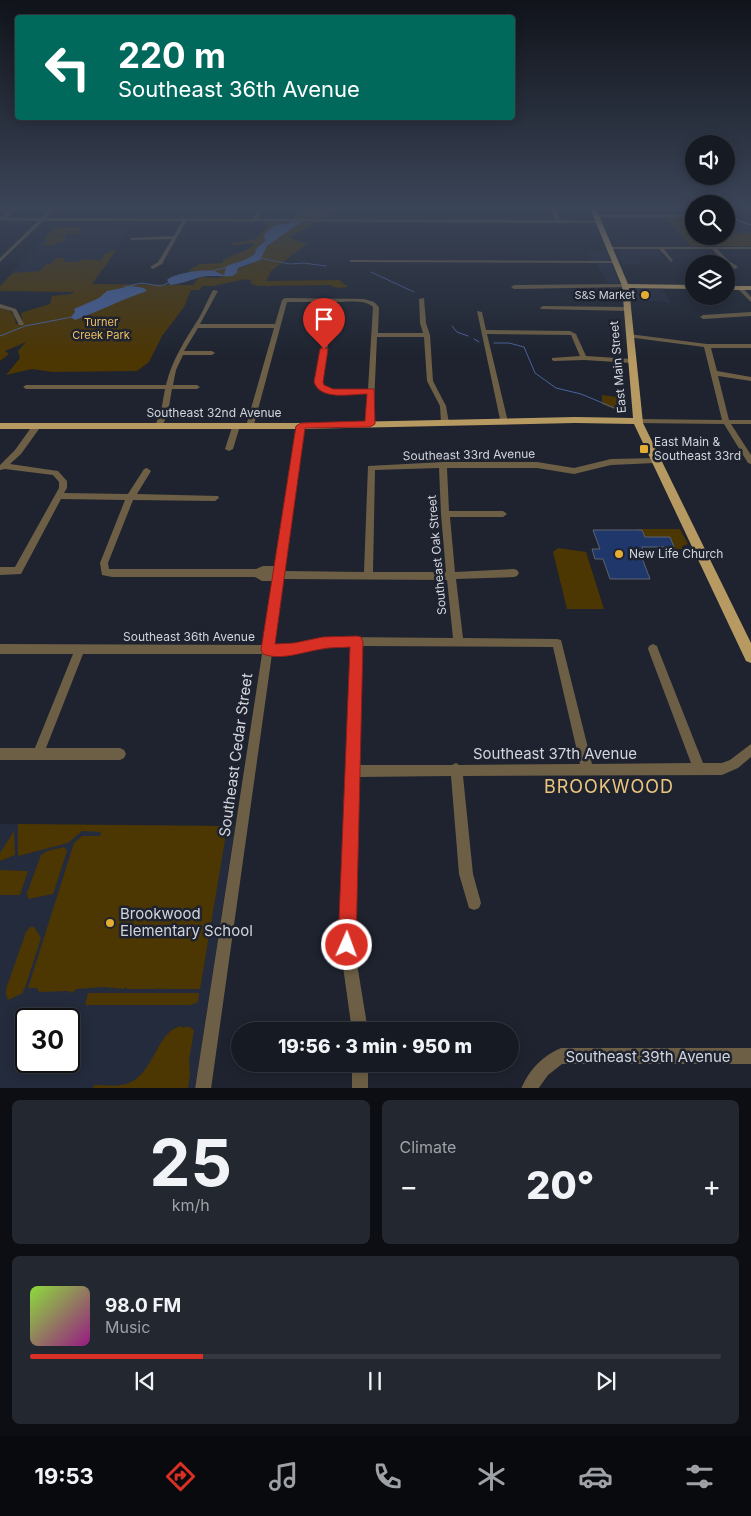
<!DOCTYPE html>
<html lang="en">
<head>
<meta charset="utf-8">
<style>
	:root { --surface:#161a23; --page:#232730; --text:#f1f3f6; --muted:#9ea1a6; --line:#353841; --accent:#d93025 }
	body { margin:0; font-family:Inter,sans-serif; background:var(--page); color:var(--text); height:100vh; display:flex; flex-direction:column; font-size:19px; white-space:nowrap }
	* { box-sizing:border-box; margin:0 }
	p { font-size:16px; color:var(--muted) }
	.icon { flex:none; width:28px; height:28px; fill:none; stroke:currentColor; stroke-width:2; stroke-linecap:round; stroke-linejoin:round }
	.map { position:relative; height:1088px; overflow:hidden }
	.details { display:flex; flex-direction:column; gap:12px; padding:12px; background:#0c0e13; flex:1 }
	.details>* { flex:none }
	.hud { position:absolute; left:15px; top:15px; width:500px; height:105px; border-radius:5px; box-shadow:0 2px 12px #0003,0 0 0 1px var(--line); background:#00695c; color:#fff; overflow:hidden }
	.buttons { position:absolute; left:685px; top:135px; display:grid; gap:10px }
	.buttons a { display:grid; place-items:center; width:50px; height:50px; border-radius:50%; background:var(--surface); box-shadow:0 2px 12px #0003,0 0 0 1px var(--line); font-size:25px }
	.speed { position:absolute; left:15px; top:1008px; display:flex; gap:10px; font-size:25px; font-weight:700; text-align:center }
	.speed>* { display:grid; place-content:center; width:65px; height:65px; border-radius:50%; background:var(--surface); box-shadow:0 2px 12px #0003,0 0 0 1px var(--line); line-height:1 }
	.speed .limit { border:2px solid #111; border-radius:8px; background:#fff; color:#111 }
	.pin { position:absolute; display:grid; place-items:center; width:42px; height:42px; color:#fff; margin:-51px -21px; border-radius:50% 50% 50% 0; rotate:-45deg; box-shadow:0 0 5px #0007 }
	.pin .icon { rotate:45deg }
	.me { position:absolute; width:55px; margin:-28px; rotate:2deg; stroke-linejoin:round; filter:drop-shadow(0 0 4px #0008) }
	.turn { display:flex; align-items:center; gap:18px; height:105px; padding:0 20px; font-size:22px }
	.turn .icon { width:65px; height:65px; stroke-width:2.5 }
	.turn b { display:block; font-size:35px; line-height:42px }
	.big { font-size:38px; font-weight:800; line-height:1.1 }
	.details .card { flex:1; display:flex; flex-direction:column; justify-content:center; gap:8px; min-width:0; padding:0 18px; border-radius:8px; background:var(--page) }
	.details .dial { align-items:center; gap:0 }
	.dial b { font-size:65px; line-height:1 }
	.song { display:flex; align-items:center; gap:15px }
	.cover { width:60px; height:60px; border-radius:8px; background:linear-gradient(135deg,hsl(90 70% 55%),hsl(310 70% 35%)) }
	.played { height:5px; border-radius:2px; background:linear-gradient(90deg,var(--accent) 25%,var(--line) 25%) }
	.keys { display:flex; justify-content:space-around; direction:ltr }
	.heat { display:flex; justify-content:space-between; align-items:center; font-size:28px; direction:ltr }
	.details .tiles { flex:1; display:grid; gap:12px; grid-template-columns:1fr 1fr }
	.card:last-child { grid-column:span 2 }
	.trip { position:absolute; left:231px; top:1022px; width:288px; height:50px; border-radius:25px; background:var(--surface); box-shadow:0 2px 12px #0003,0 0 0 1px var(--line); font-weight:800; line-height:50px; text-align:center }
	.tabs { display:flex; height:80px; justify-content:space-around; align-items:center; background:#090a0e; color:var(--muted) }
	.tabs .icon { width:35px; height:35px }
	.tabs .on { color:var(--accent) }
	.tabs b { font-size:22px; color:var(--text) }
	.map>svg:first-child { display:block }
</style>
</head>
<body>
<div class="map">
<svg width="751" height="1089" viewBox="0 0 751 1089">
	<rect width="100%" height="100%" fill="#1e232f"/>
	<path fill="#242b3c" fill-rule="evenodd" d="M726 218 751 226V233H726Z
		M55 227 132 228 92 284 0 291V286Z
		M617 250H658L664 257H638L641 265 622 264Z
		M586 251H606L619 283H605L607 282 597 264 591 261Z
		M635 288 663 289 671 303 633 299V290Z
		M0 824 235 826 195 1088 0 1089ZM26 1019H69V1061H26Z"/>
	<path fill="#4c3602" d="M307 206H319L321 208 325 206 327 210 329 209 330 206H361L363 210 343 208 322 219H293Z
		M666 218H694V236H726V233H751V246H691Z
		M267 221 292 223C287 224 280 223 276 226 268 231 265 243 255 250L256 252 245 261 229 265 224 275 217 272 188 271 200 264 223 263V260C234 254 247 252 256 243L231 245 232 243 256 239 265 229Z
		M301 222H318L289 237 307 244 271 271 266 281 339 280 348 287 336 288 330 285 259 286 251 284V280L245 279 213 286H202L200 290H191L184 307 162 336 149 362 137 371 52 372 32 369 6 375 20 358 18 351 26 342 5 351 9 354 0 361V308L10 311 14 316 16 324 23 323 21 313 50 304 52 296 72 294 74 292 0 291V286L13 273 40 271 46 264H50L57 258H65L63 262H76L84 259 100 261 105 254 117 249 92 284 193 285 199 277 218 278 237 273 238 269 251 264 267 246Z
		M55 227H84L79 232 81 233 74 235 72 233 68 234 70 231 69 230 66 235 61 236 67 240 53 245H43L48 240 44 239Z
		M602 395 624 398 625 414 602 404Z
		M638 529H680L688 544 682 546V549H672L671 547 674 546 670 537H645L642 530H638Z
		M558 548 586 552 604 609H567L553 552Z
		M18 824 229 826 226 834 200 989H161L160 988 158 989H127L126 987 124 989 103 987 76 989 72 993 68 991 39 992 37 988H28L74 843 82 836H100L101 832 82 831 68 843 18 856Z
		M14 831 15 855 0 861V853Z
		M64 847 67 851 53 894 28 899 27 893 41 855 47 851Z
		M0 870 28 871 20 895H0Z
		M30 927H34L41 938 25 988 22 991H24L23 993 8 1000 6 995V989L26 932Z
		M88 993H199L198 1002 191 1005H85Z
		M181 1026 182 1028 187 1026 194 1030 189 1060 190 1074 188 1088H93L94 1085C104 1085 116 1087 126 1084 155 1075 155 1032 181 1026Z"/>
	<path fill="#48639c" d="M290 221 301 222 267 246 260 260 238 268 237 273 232 276C222 277 210 275 200 277 191 280 181 284 170 285L167 280C175 273 206 268 217 272 219 273 221 274 224 275 225 272 225 270 226 267 229 263 248 262 256 252L255 250 265 241 264 235 274 225 291 223Z
		M132 286 144 288 147 291C122 299 100 311 75 320L71 317 75 312 74 309 99 298 107 291Z"/>
	<g fill="none" stroke-linecap="round" stroke-linejoin="round">
		<path stroke="#48639c" stroke-width="1" d="M310 214H319L326 210 327 206
			M259 258 290 264 304 263 326 266
			M208 272 228 267
			M371 272 414 292
			M124 287 141 283 161 286 170 282
			M452 326 457 332 468 336
			M0 336 25 326 72 317
			M474 339 479 342
			M494 343H509L524 347 535 373 556 388 581 394 617 409"/>
	</g>
	<path fill="#20376c" stroke="#5c6370" d="M593 530H642L645 537H670L674 547H642L646 558H642L650 579H610L603 559H595L592 549H600Z"/>
	<g fill="none" stroke-linecap="round" stroke-linejoin="round">
		<path fill="#6d5f45" fill-rule="evenodd" d="M16 206H20L6 218H41L53 206H57L46 218 253 219 259 206H263L258 219 556 220 551 211 544 206H549L554 209 570 208 568 210 556 211 560 220 599 221 601 222 599 223H559L186 221 162 264 153 269 150 267 158 262 172 239 132 240 130 239 132 238 174 236 182 221H43L0 262V258L38 221 0 220V218Z
			M597 215H690L692 216 690 217H595Z
			M609 247H751V249H717L729 261 737 266 738 267 735 269 725 263 712 249H664L673 261 671 262 659 249H607V247Z
			M352 260 616 261 618 262 616 263 350 262V260Z
			M625 284 628 286 627 287 514 289 511 287 514 285Z
			M738 287H742L751 297V302L738 289Z
			M213 290 218 291 200 324H275L282 300 285 298 364 299 374 302 379 307 378 333H423L420 323 419 299 424 298 426 323 430 335 433 381 446 406 449 423 445 425 441 423 440 406 427 381 424 337H377L373 426H367L366 424 368 393C350 394 326 400 315 382L330 302H287L253 428H247L246 426 274 328H198L184 351H212L215 353 212 355H183L176 370 173 385H197L200 387 197 389H172C170 399 168 423 159 428L155 426 161 411 165 389H26L23 387 26 385H166C172 360 185 340 199 318 204 309 208 299 213 290ZM336 302C347 302 365 299 373 307L368 389C354 390 330 397 321 382Z
			M0 304 16 309 24 324 23 325H19L12 311 0 308Z
			M543 306 627 307 630 309 627 311 541 309 540 308Z
			M477 311 482 312 486 330 570 331 576 334 586 356 632 359 635 361 632 363 584 360 554 361 552 360V358L580 356 571 335 487 334 508 422 507 424H501Z
			M751 312V316L703 319 700 317 703 315Z
			M629 334 707 344H751V348H711L717 371 751 377V381L718 376 729 420H751V424H731L751 455V464L748 463 724 424 634 423V419H637L722 420 704 347 627 337 626 336Z
			M233 424H239L240 426 233 449 229 451 225 449Z
			M298 424H304L305 426 284 571 364 572 368 466 443 462H537L574 468 611 459 658 458 659 460 655 463 611 465 574 474 537 468H447L449 511H503L507 514 503 517H450L455 572 514 569 517 570 519 573 517 576 514 577 456 579 463 638 557 639 561 640 592 764 691 763 648 649 649 646 653 644 657 646 658 649 703 763H722L730 760 751 744V757L738 768 722 775 463 776 473 874 481 903 479 908 474 910 469 908 459 874 451 776 358 777 354 945 368 1031H352L340 945 352 646C325 645 299 655 272 654L211 1089H195L262 654H83L46 748H120L124 750 126 754 124 758 120 760H0V748H35L73 654H0V644L264 645 274 581H262L255 577H112L102 575 100 563 125 500 61 499 21 574 0 575V567H15L59 488V482L53 475 5 469 0 470V465L15 450 33 425H39V429L21 454 10 464 58 471 67 481V488L64 493 128 494 144 469 147 468 151 471 137 494 218 496 219 498 215 501 133 500 108 563 109 569H256L263 566H276ZM439 468 441 514 446 572H373L375 470ZM283 579 447 580 453 638 337 637 287 645H274ZM362 646 553 647 580 764 459 765 456 763 452 765H359Z
			M561 1048H751V1064H562L548 1075 538 1089H521C529 1070 542 1056 561 1048Z
			M352 1064H368V1089H352Z"/>
		<path fill="#b79a62" fill-rule="evenodd" d="M589 206H595L628 284 694 285V289L629 288 643 423 751 643V663L746 661 634 424 575 423 301 429H0V423H301L575 417 633 418 622 286Z
			M726 286H751V290H726Z"/>
		<path stroke="#a6aab2" stroke-width="1" d="M726 216 751 225"/>
	</g>
	<linearGradient id="sky" x2="0" y2="1"><stop stop-color="#10131a"/><stop offset="0.58" stop-color="#3b4558"/><stop offset="1" stop-color="#3b4558" stop-opacity="0"/></linearGradient>
	<rect width="751" height="358" fill="url(#sky)"/>
	<path fill="#d93025" stroke="#8d1f18" d="M324 347 328 349 323 382 324 385 333 389H374L375 424 370 427 305 428 275 644 294 643 323 637 357 636 361 637 363 642 356 945 353 951 347 954 341 951 338 945 350 647C341 648 331 647 322 649 303 652 281 661 263 654L261 650 296 426 301 423 365 421 367 394C351 394 320 401 314 382L320 349Z"/>
	<g fill="#e4ae35" stroke="#1e232f" stroke-width="2">
		<circle cx="645" cy="295" r="5"/>
		<rect x="639" y="444" width="10" height="10" rx="2.5"/>
		<circle cx="619" cy="554" r="5"/>
		<circle cx="110" cy="923" r="5"/>
	</g>
	<g text-anchor="middle" stroke-width="5" stroke-linejoin="round" paint-order="stroke">
		<g font-size="11" fill="#d1d5dc" stroke="#1e232f" text-anchor="end">
			<text x="635" y="299">S&amp;S Market</text>
		</g>
		<g font-size="11" fill="#f0c060" stroke="#1e232f">
			<text x="101" y="326">Turner<tspan x="101" dy="13">Creek Park</tspan></text>
		</g>
		<g font-size="12" fill="#d1d5dc" stroke="#1e232f">
			<text transform="translate(618 367) rotate(-95)" y="4">East Main Street</text>
			<text x="214" y="417">Southeast 32nd Avenue</text>
			<text transform="translate(469 455) rotate(-1)" y="4">Southeast 33rd Avenue</text>
			<text transform="translate(437 555) rotate(-95)" y="4">Southeast Oak Street</text>
			<text x="189" y="641">Southeast 36th Avenue</text>
		</g>
		<g font-size="12" fill="#d1d5dc" stroke="#1e232f" text-anchor="start">
			<text x="654" y="446">East Main &amp;<tspan x="654" dy="14">Southeast 33rd</tspan></text>
			<text x="629" y="558">New Life Church</text>
		</g>
		<g font-size="15" fill="#d1d5dc" stroke="#1e232f">
			<text x="555" y="759">Southeast 37th Avenue</text>
			<text transform="translate(236 755) rotate(-82)" y="5">Southeast Cedar Street</text>
			<text x="648" y="1062">Southeast 39th Avenue</text>
		</g>
		<g font-size="15" fill="#d1d5dc" stroke="#1e232f" text-anchor="start">
			<text x="120" y="919">Brookwood<tspan x="120" dy="17">Elementary School</tspan></text>
		</g>
		<g font-size="18" letter-spacing="1" fill="#ebc57d" stroke="#1e232f">
			<text x="609" y="793">BROOKWOOD</text>
		</g>
	</g>
</svg>
<div class="buttons">
<a><svg class="icon" aria-label="sound" viewBox="0 0 24 24"><path d="M4 9h4l5-4v14l-5-4H4zM17 9q2 3 0 6"/></svg></a>
<a><svg class="icon" aria-label="search" viewBox="0 0 24 24"><circle cx="10" cy="10" r="6"/><path d="M15 15l6 6"/></svg></a>
<a><svg class="icon" aria-label="layers" viewBox="0 0 24 24"><path d="M12 4l9 5-9 5-9-5zM3 14l9 5 9-5"/></svg></a>
</div>
<div class="speed"><div class="limit">30</div></div>
<div class="pin" style="left:324px;top:349px;background:#d93025"><svg class="icon" aria-label="arrive" viewBox="0 0 24 24"><path d="M6 21V4h12l-3 4 3 4H6"/></svg></div>
<svg class="me" style="left:347px;top:945px" viewBox="-20 -20 40 40"><circle r="17" fill="#d93025" stroke="#fff" stroke-width="3"/><path d="M0-11L8 9 0 5-8 9z" fill="#fff"/></svg>
<div class="trip">19:56 · 3 min · 950 m</div>
<div class="hud">
<div class="turn"><svg class="icon" aria-label="left" viewBox="0 0 24 24"><path d="M17 20v-9H6M10 6l-5 5 5 5"/></svg><div><b>220 m</b>Southeast 36th Avenue</div></div>
</div>
</div>
<section class="details">
<div class="tiles">
<div class="card dial"><b>25</b><p>km/h</p></div>
<div class="card"><p>Climate</p>
<div class="heat"><a>−</a><b class="big">20°</b><a>+</a></div>
</div>
<div class="card">
<div class="song"><i class="cover"></i><div><b>98.0 FM</b><p>Music</p></div></div>
<div class="played"></div>
<div class="keys"><svg class="icon" aria-label="previous" viewBox="0 0 24 24"><path d="M18 5L8 12l10 7zM5 5v14"/></svg><svg class="icon" aria-label="pause" viewBox="0 0 24 24"><path d="M8 5v14M16 5v14"/></svg><svg class="icon" aria-label="next" viewBox="0 0 24 24"><path d="M6 5l10 7-10 7zM19 5v14"/></svg></div>
</div>
</div>
</section>
<nav class="tabs">
<b>19:53</b>
<svg class="icon on" aria-label="directions" viewBox="0 0 24 24"><path d="M12 3l9 9-9 9-9-9zM9 14v-3h6M13 9l2 2-2 2"/></svg>
<svg class="icon" aria-label="music" viewBox="0 0 24 24"><path d="M9 18V5l10-2v13"/><circle cx="6" cy="18" r="3"/><circle cx="16" cy="16" r="3"/></svg>
<svg class="icon" aria-label="phone" viewBox="0 0 24 24"><path d="M5 4h4l2 5-3 2q2 4 5 5l2-3 5 2v4C11 20 4 13 5 4z"/></svg>
<svg class="icon" aria-label="climate" viewBox="0 0 24 24"><path d="M12 3v18M4 7l16 10M4 17L20 7"/></svg>
<svg class="icon" aria-label="car" viewBox="0 0 24 24"><path d="M5 17H2v-5l4-1 3-4h7l3 4 3 1v5h-3M9 17h6M6 11h13"/><circle cx="7" cy="17" r="2"/><circle cx="17" cy="17" r="2"/></svg>
<svg class="icon" aria-label="filters" viewBox="0 0 24 24"><path d="M4 7h16M4 17h16"/><circle cx="9" cy="7" r="2"/><circle cx="15" cy="17" r="2"/></svg>
</nav>
</body>
</html>
